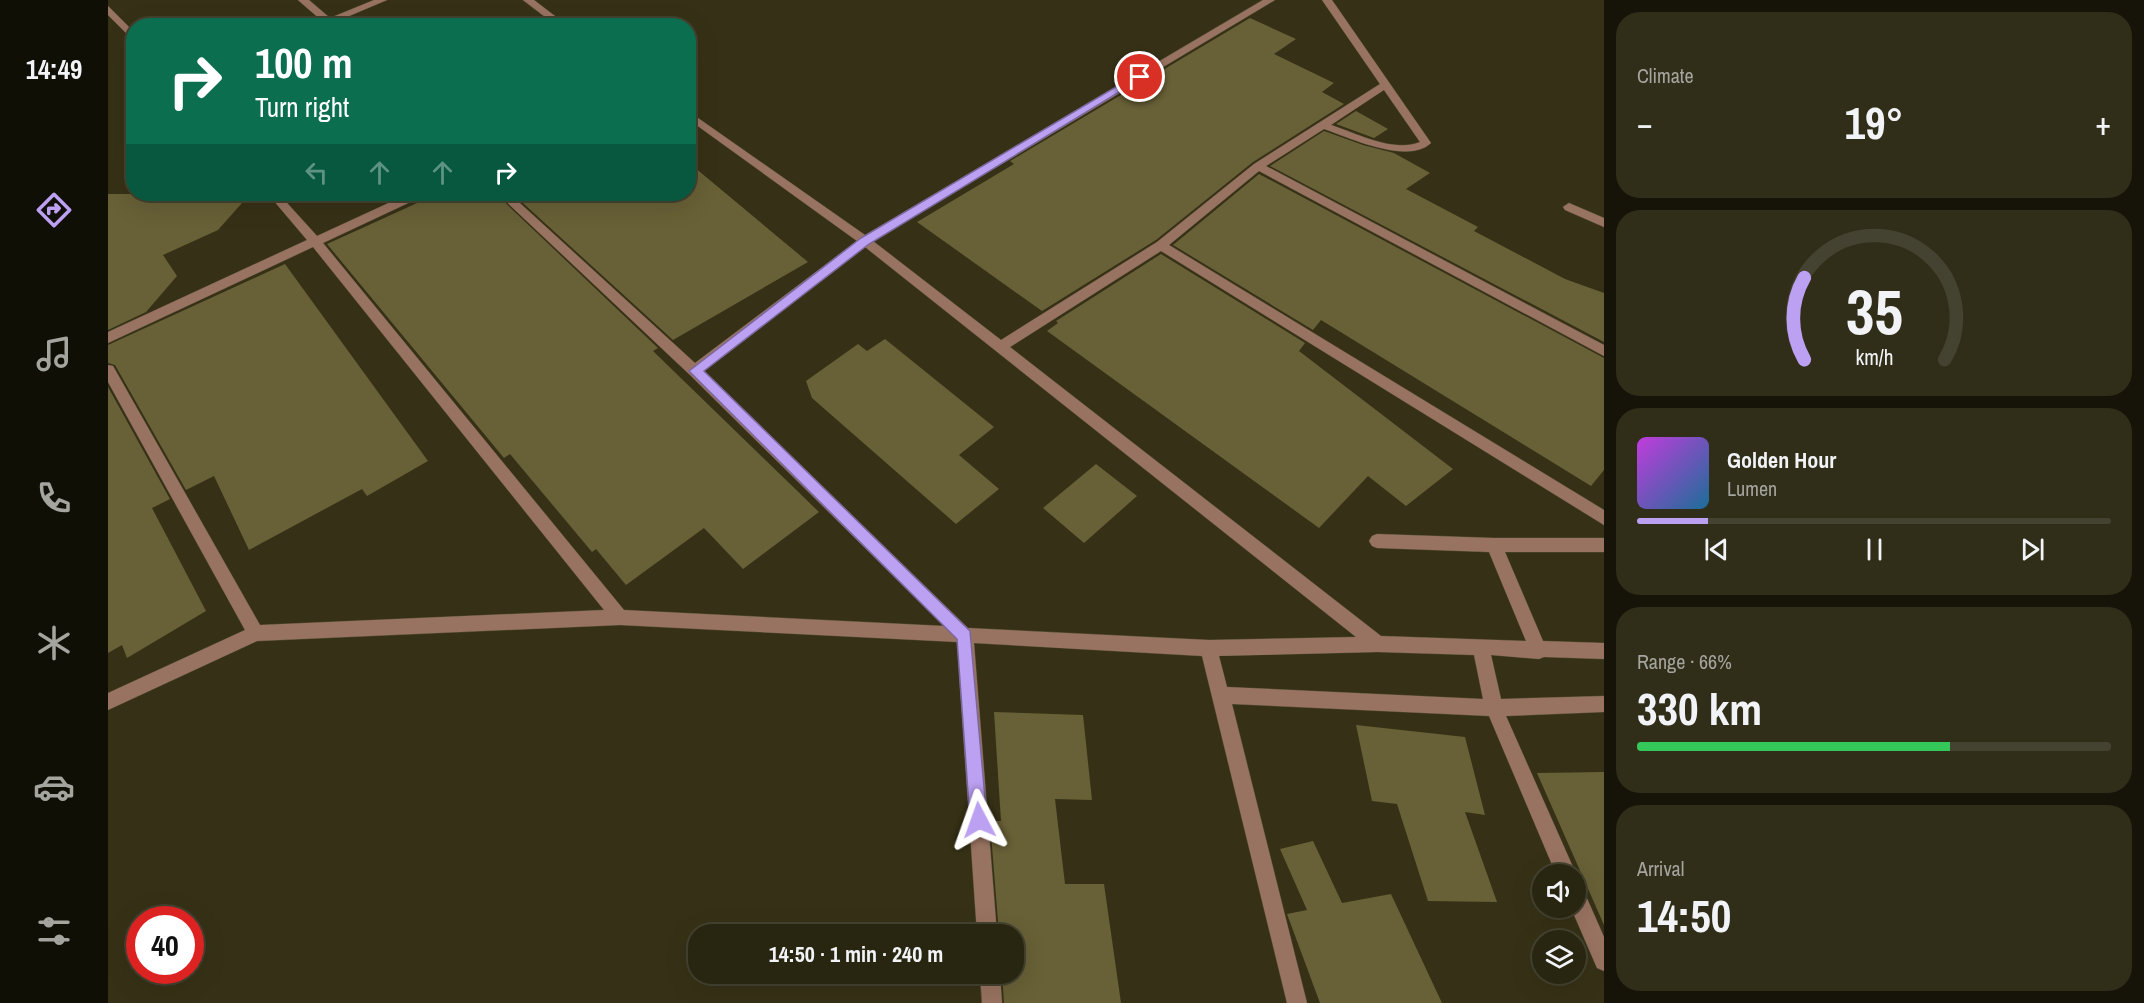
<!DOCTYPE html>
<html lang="en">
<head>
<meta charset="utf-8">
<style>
	:root { --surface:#282510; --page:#302d19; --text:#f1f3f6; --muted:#a5a59f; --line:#444230; --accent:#bca0f2 }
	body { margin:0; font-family:"Archivo Narrow",sans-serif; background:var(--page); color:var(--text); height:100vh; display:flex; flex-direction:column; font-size:22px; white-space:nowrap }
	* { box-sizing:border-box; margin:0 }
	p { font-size:20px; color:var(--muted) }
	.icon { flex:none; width:33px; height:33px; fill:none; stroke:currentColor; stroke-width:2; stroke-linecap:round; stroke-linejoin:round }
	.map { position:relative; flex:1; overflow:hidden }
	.details { display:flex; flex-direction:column; gap:12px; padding:12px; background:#161409; width:540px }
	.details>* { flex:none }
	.banner { position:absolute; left:18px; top:18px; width:570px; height:183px; border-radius:24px; box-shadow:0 6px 24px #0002,0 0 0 2px var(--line); background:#0b6e4f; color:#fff; overflow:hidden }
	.tools { position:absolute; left:1424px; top:864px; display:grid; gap:12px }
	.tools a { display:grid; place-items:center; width:54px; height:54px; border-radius:50%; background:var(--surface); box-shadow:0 6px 24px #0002,0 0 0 2px var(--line); font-size:30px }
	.speed { position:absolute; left:18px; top:906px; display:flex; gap:12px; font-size:30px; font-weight:700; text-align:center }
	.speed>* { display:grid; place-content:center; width:78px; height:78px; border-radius:50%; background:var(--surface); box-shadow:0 6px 24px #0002,0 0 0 2px var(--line); line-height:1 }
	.speed .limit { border:9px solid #d22; background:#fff; color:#111 }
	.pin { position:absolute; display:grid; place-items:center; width:51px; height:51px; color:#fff; margin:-26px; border:3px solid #fff; border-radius:50%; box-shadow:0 2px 6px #0007 }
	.me { position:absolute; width:66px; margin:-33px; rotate:356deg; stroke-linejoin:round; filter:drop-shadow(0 0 4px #0008) }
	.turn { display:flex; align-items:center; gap:21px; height:126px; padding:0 30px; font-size:27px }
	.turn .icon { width:78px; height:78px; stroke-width:2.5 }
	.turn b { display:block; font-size:42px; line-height:51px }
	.lanes { display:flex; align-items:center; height:57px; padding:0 30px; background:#0003; justify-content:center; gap:30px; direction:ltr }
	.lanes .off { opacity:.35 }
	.big { font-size:45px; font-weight:700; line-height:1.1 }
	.details .card { flex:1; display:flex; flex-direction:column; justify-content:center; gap:9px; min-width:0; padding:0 21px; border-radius:24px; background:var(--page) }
	.details .dial { align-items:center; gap:0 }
	.dial svg { height:156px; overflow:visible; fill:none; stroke:var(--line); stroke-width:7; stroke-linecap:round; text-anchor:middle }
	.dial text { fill:var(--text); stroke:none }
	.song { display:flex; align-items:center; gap:18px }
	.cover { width:72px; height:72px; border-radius:9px; background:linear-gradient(135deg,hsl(290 70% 55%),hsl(200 70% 35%)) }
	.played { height:6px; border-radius:3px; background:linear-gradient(90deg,var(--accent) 15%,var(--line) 15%) }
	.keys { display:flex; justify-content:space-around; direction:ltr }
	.heat { display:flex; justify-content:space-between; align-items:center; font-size:33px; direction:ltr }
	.charge { height:9px; border-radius:4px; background:linear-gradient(90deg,#34c759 66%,var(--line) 0) }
	.trip { position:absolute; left:580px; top:924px; width:336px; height:60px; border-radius:24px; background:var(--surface); box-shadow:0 6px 24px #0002,0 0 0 2px var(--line); font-weight:700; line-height:60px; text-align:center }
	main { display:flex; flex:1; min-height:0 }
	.menu { display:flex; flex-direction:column; width:108px; justify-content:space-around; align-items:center; background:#100f06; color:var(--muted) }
	.menu .icon { width:42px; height:42px }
	.menu .on { color:var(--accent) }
	.menu b { font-size:27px; color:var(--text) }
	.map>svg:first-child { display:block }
</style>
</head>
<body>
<main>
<nav class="menu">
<b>14:49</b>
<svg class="icon on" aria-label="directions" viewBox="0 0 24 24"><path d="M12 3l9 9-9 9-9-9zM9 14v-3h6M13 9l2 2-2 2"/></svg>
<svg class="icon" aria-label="music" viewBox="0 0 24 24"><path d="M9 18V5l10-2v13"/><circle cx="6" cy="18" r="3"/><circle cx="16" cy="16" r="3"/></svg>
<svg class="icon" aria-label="phone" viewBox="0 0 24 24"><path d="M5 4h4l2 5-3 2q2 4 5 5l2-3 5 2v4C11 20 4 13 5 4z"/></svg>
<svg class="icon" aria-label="climate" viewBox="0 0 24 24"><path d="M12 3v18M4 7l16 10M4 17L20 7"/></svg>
<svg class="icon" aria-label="car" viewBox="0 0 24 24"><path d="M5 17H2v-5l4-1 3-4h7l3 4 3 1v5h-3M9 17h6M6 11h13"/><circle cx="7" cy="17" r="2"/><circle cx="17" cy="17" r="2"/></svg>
<svg class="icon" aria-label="filters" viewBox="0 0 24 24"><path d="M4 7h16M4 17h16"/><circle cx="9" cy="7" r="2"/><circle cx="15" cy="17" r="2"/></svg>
</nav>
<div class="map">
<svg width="1496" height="1003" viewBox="0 0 1496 1003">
	<rect width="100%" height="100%" fill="#363116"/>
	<path fill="#686036" d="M1142 18 1188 39 1166 54 1226 83 1214 92 1236 104 1145 162 1048 240 934 311 809 222 906 164 902 161Z
		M1248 111 1280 129 1266 138 1228 124Z
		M1216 131 1255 145 1286 153 1322 173 1298 189 1370 227 1366 231 1457 279 1496 293V342L1162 166Z
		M580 162 700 262 565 340 405 194H580Z
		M1151 174 1496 358V470L1483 486 1213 320 1205 330 1065 245Z
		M0 194H142L110 230 55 255 69 276 38 312 0 330Z
		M329 194H388L550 348 545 351 711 512 635 569 596 528 518 585 488 549 484 552 402 454 396 458 219 244Z
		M1053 254 1197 343 1191 351 1345 469 1298 506 1260 476 1211 528 939 331 950 323 948 321Z
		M177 264 320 461 259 496 254 489 141 550 106 476 78 490 7 365 0 363V345Z
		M777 339 886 427 851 455 891 489 848 524 704 398 698 381 750 344 759 351Z
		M0 387 62 499 44 508 98 611 19 658 14 645 0 653Z
		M988 464 1029 496 976 543 935 508Z
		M886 712 975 715 984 800 947 799 957 884H996L1013 1003H896L894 974H906V934H891L882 821H893Z
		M1248 725 1357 737 1377 815 1357 812 1389 902 1320 901 1289 804 1264 801Z
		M1496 772V925L1429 773Z
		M1205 841 1234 903 1283 894 1334 1003H1212L1179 914 1199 910 1172 849Z"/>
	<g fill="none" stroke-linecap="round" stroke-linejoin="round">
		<g stroke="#504c32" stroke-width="1">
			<path id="minor" d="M190 0H201L222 18 266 0H279L227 22 230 26H205L214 21Z
				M415 0H426L460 26H449Z
				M1155 0H1167L765 241 893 340 1049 242 1146 164 1272 84 1214 0H1224L1323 143C1300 165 1242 138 1216 129L1158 166 1496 345V356L1151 171 1061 245 1496 510V525L1053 251 902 347 1273 636 1418 641 1381 552 1269 548 1264 546 1261 541 1264 536 1269 534 1386 538H1496V552H1397L1435 641 1496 643V659L1436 657 1431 659 1383 655 1393 699 1496 696V712L1398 716 1465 867 1468 874 1467 876 1448 874 1381 716 1124 704 1199 1003H1179L1094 656 866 643 889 934H869L849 642 512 625 149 641 0 710V693L137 630 0 382V365L5 366 152 625 496 610 205 247 0 343V332L199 240 160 194H171L209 236 300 194H314L313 197 215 243 516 610 836 626 582 375 390 194H402L587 363 749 241 580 119V111L757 235ZM1276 90 1312 142C1285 153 1248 133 1223 125ZM757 247 1248 637 1101 640 860 628 596 371ZM1270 652 1366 655 1375 699 1119 687 1111 656Z
				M0 6 26 32V41L0 15Z
				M1461 203 1496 218V227L1457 210 1455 207Z
				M1467 884 1474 887 1496 937V971L1489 968 1463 908H1467Z
				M872 974H892L894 1003H874Z"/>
		</g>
		<use href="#minor" fill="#997361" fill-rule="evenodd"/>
	</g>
	<path fill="#bca0f2" stroke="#7a689d" stroke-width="1.5" d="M1028 75 1036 77 761 244 596 371 862 631 879 820 877 826 871 828 865 826 862 820 849 639 581 371 753 238Z"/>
</svg>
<div class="tools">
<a><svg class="icon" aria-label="sound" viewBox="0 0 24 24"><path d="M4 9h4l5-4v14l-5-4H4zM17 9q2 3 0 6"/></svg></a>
<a><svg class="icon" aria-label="layers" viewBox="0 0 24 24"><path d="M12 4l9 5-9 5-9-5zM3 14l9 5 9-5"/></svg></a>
</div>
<div class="speed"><div class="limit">40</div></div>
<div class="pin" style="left:1032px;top:77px;background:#d93025"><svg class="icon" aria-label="arrive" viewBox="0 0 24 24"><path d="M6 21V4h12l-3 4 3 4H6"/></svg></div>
<svg class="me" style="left:871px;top:820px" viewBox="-20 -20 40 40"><path d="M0-17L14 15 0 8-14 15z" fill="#bca0f2" stroke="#fff" stroke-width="4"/></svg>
<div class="trip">14:50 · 1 min · 240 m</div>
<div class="banner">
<div class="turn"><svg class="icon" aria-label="right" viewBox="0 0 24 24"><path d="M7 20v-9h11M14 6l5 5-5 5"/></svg><div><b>100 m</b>Turn right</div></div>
<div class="lanes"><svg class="icon off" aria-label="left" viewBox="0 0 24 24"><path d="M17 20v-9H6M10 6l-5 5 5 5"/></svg><svg class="icon off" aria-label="ahead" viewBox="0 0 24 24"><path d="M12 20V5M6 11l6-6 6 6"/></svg><svg class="icon off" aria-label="ahead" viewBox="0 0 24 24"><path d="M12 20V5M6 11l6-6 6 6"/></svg><svg class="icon" aria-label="right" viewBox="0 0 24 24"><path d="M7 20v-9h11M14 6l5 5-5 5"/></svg></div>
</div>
</div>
<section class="details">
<div class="card"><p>Climate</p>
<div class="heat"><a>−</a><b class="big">19°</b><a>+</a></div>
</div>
<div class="card dial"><svg viewBox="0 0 100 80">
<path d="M14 69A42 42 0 1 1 86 69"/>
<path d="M14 69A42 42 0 0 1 14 27" stroke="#bca0f2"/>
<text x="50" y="56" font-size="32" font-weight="700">35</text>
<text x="50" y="72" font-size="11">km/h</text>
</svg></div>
<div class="card">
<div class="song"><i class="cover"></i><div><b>Golden Hour</b><p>Lumen</p></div></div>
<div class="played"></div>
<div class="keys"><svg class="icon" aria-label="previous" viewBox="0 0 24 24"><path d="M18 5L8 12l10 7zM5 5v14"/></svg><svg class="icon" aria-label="pause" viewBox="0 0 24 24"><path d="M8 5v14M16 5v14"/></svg><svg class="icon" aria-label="next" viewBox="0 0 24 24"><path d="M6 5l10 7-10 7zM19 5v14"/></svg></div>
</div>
<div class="card"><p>Range · 66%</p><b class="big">330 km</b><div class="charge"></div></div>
<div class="card"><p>Arrival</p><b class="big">14:50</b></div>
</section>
</main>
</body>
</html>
